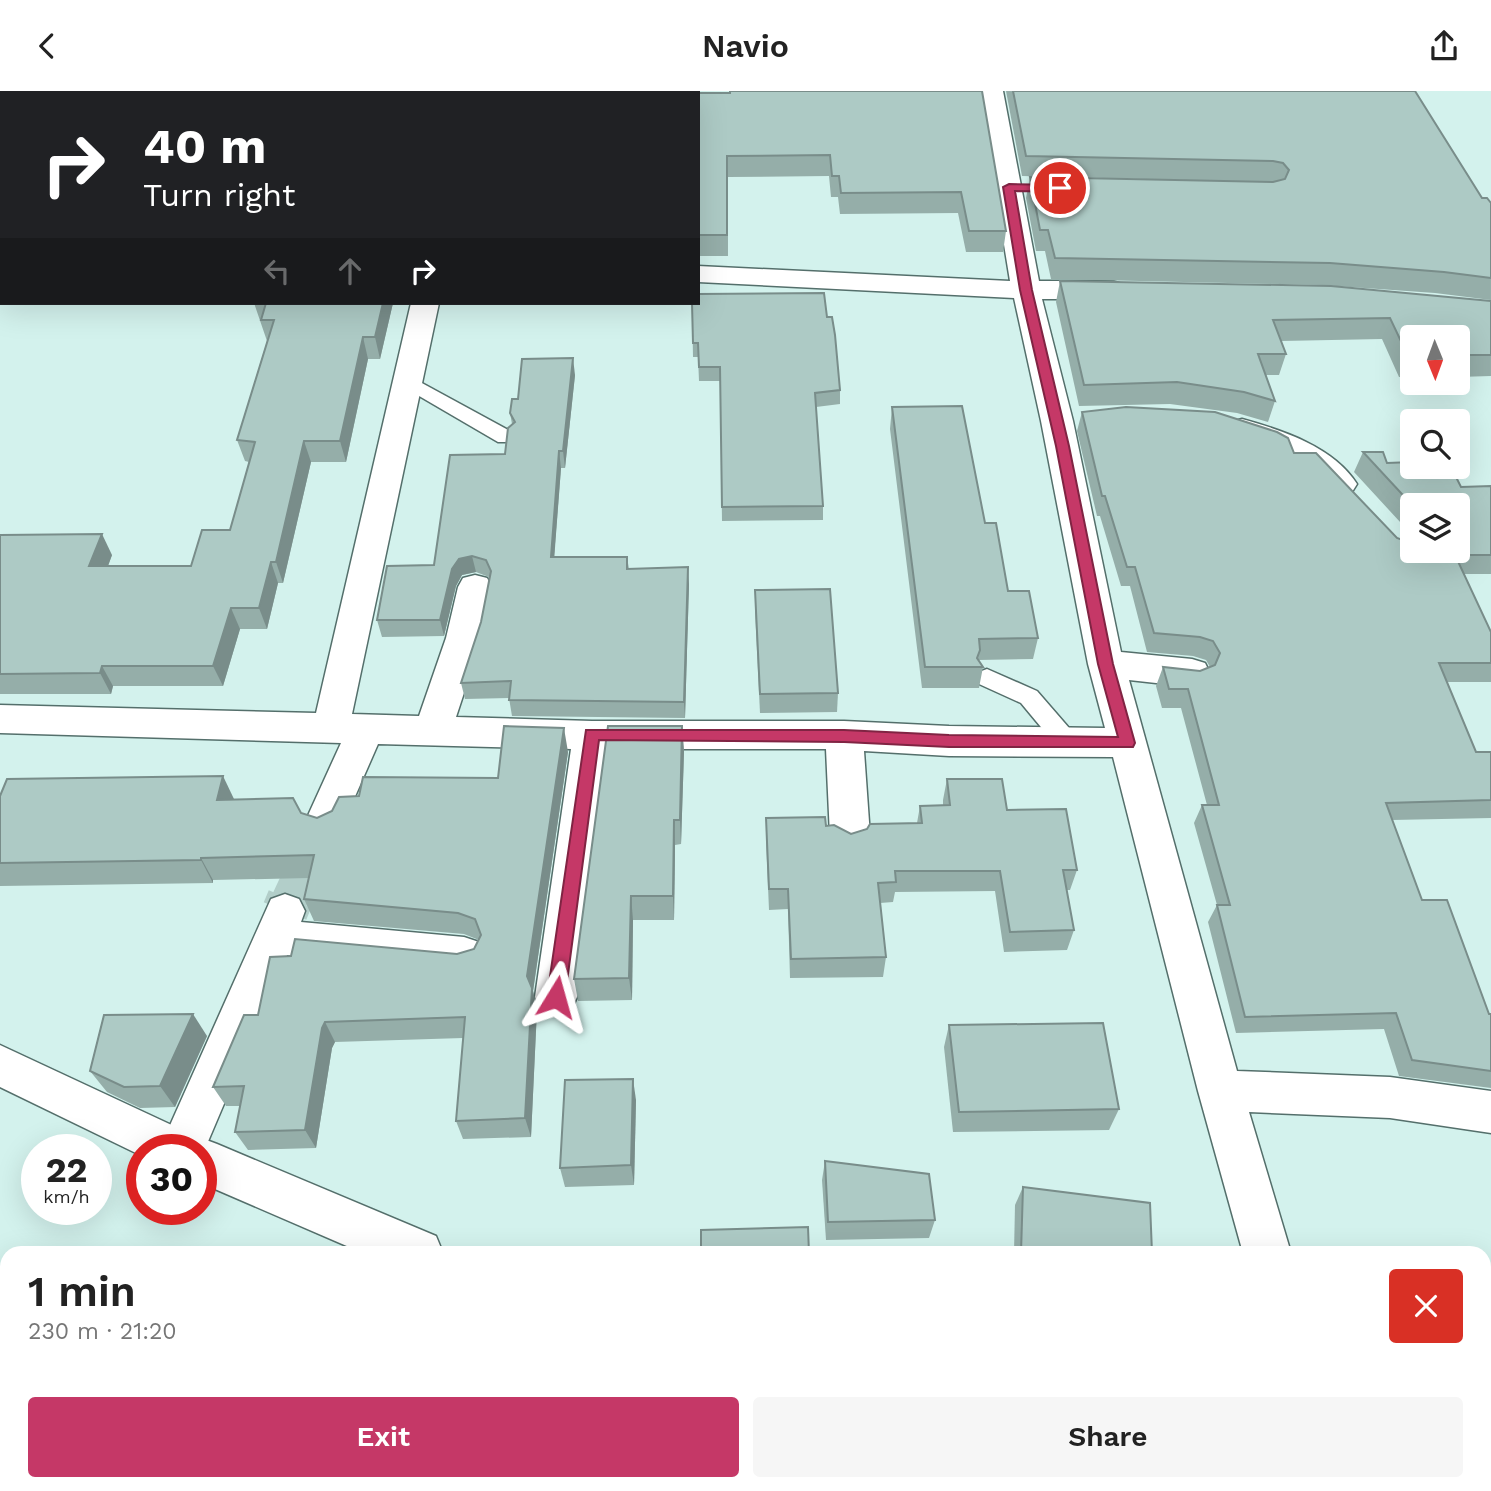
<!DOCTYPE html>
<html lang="en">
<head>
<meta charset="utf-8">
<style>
	body { margin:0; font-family:"Work Sans",sans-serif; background:#f6f6f6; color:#222; height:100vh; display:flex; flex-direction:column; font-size:26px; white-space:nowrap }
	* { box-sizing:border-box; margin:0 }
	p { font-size:23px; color:#767676 }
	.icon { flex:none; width:38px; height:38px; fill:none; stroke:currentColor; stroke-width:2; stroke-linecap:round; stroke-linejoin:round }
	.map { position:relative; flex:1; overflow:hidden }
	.sheet { position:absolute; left:0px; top:1155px; width:1491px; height:245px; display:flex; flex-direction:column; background:#fff; border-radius:21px 21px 0 0; box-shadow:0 7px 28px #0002 }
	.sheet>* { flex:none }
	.guide { position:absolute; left:0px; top:0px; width:700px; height:214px; box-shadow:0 7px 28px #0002; background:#202124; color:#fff; overflow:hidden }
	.needle { width:46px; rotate:179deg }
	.controls { position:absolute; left:1400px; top:234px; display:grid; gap:14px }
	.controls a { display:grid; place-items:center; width:70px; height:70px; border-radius:7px; background:#fff; box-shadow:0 7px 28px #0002; font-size:35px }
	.speed { position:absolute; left:21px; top:1043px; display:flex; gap:14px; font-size:35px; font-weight:700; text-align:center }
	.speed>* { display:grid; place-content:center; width:91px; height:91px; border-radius:50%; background:#fff; box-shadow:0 7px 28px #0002; line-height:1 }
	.speed small { font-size:18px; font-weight:400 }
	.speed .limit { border:10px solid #d22; background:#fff; color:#111 }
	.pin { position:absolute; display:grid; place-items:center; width:60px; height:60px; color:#fff; margin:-30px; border:4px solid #fff; border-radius:50%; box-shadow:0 2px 7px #0007 }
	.me { position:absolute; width:77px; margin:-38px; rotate:8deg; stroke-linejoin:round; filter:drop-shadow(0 0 5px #0008) }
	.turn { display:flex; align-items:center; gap:24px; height:147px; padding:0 28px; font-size:32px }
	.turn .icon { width:91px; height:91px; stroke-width:2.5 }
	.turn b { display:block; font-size:49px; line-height:60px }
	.lanes { display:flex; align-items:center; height:66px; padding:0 28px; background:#0003; justify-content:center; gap:35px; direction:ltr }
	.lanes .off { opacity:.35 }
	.round { display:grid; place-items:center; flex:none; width:74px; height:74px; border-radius:7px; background:#f6f6f6 }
	.summary { display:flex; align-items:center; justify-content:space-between; height:119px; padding:0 28px }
	h1 { font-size:42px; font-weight:600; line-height:52px }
	.primary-button { display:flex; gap:14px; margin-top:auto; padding:14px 28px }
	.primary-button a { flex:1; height:80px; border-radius:7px; background:#c53867; color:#fff; font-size:28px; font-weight:600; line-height:80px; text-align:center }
	.primary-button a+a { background:#f6f6f6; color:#222 }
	header { display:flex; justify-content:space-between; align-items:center; height:91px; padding:0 28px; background:#fff; font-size:32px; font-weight:600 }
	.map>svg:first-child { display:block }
</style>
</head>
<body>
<header><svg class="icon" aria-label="back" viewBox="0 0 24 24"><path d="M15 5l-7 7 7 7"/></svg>Navio<svg class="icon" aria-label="share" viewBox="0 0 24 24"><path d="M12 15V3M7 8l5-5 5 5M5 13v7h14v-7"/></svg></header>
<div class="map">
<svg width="1491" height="1400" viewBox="0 0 1491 1400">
	<rect width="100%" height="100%" fill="#d3f2ed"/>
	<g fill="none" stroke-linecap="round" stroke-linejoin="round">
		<!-- minor-tunnel-far1 -->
		<polyline stroke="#b2cec9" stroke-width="36" stroke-dasharray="36 18" stroke-linecap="butt" points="289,810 322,739"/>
		<!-- minor-tunnel -->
		<polyline stroke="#b2cec9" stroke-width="46" stroke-dasharray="46 23" stroke-linecap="butt" points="285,820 290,808"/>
		<defs>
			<g id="service">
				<rect x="0" y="47" width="2" height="10"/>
				<polygon points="409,285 512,341 515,346 512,351 498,351 402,295 399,291 402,287"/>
				<polygon points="987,578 1037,600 1076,645 1080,652 1076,659 1068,661 1060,659 1021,612 979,593 975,587 979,581"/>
				<polygon points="1173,1393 1212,1393 1215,1400 1176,1400"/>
			</g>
			<g id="minor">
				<polygon points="979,0 1003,0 1039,190 1112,190 1122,193 1126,199 1122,205 1112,208 1042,208 1073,330 1121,561 1192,568 1205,572 1210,582 1205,592 1192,596 1129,589 1237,980 1390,986 1491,1000 1491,1042 1390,1027 1249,1021 1291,1162 1243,1162 1198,1000 1113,666 949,665 864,660 870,745 864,756 850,761 836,756 830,745 826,658 609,658 577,906 571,919 556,925 541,919 535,906 571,658 378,653 339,742 325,747 311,742 305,731 341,652 0,642 0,614 316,622 411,212 439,212 352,623 419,625 446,547 458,496 463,487 475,484 487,487 492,496 482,547 456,626 592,630 844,630 949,635 1105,637 1088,573 1041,330 1014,207 698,191 698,175 1010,190"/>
				<path d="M1242 328C1282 339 1334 356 1357 393L1352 401 1341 404 1330 401 1307 381 1284 366 1231 345 1226 338 1231 331Z"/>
				<polygon points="285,803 299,808 305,820 301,831 464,846 479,851 485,864 479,877 464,882 287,864 201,1067 201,1059 159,1059 271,808"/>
				<polygon points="1484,1308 1491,1311 1491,1374 1484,1371"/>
				<rect x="752" y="1393" width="52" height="7"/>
				<polygon points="1308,1393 1360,1393 1363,1400 1311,1400"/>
			</g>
			<g id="secondary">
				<polygon points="0,954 193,1044 196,1049 201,1047 217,1053 436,1145 443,1162 363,1162 201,1092 201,1059 142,1059 142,1065 0,996"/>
				<polygon points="956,1393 1024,1393 1027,1400 959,1400"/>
			</g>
		</defs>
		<!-- service casing -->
		<use href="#service" stroke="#546f6b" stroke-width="3"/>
		<!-- minor casing -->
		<use href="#minor" stroke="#546f6b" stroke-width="3"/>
		<!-- secondary casing -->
		<use href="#secondary" stroke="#546f6b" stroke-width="3"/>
		<!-- service -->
		<use href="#service" fill="#fff" fill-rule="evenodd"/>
		<!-- minor -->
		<use href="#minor" fill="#fff" fill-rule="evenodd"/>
		<!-- secondary -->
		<use href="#secondary" fill="#fff" fill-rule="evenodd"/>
	</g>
	<!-- wall -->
	<g fill="#95aea9">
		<polygon points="269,0 569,0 569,2 270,2"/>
		<polygon points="982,0 1006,140 1003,161 966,161 958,122 840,123 838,106 831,106 829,85 728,86 728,165 698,165 698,2"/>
		<polygon points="1006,0 1415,0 1482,107 1491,112 1491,209 1435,202 1322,194 1051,188 1045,160 1036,160 1026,107 1030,86 1268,91 1022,85"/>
		<polygon points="0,66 2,66 2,206 0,210"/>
		<polygon points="1060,190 1491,210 1491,285 1458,286 1458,247 1412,247 1412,286 1399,286 1382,248 1281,250 1286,263 1279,284 1266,284 1275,310 1268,331 1237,322 1170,313 1079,315 1056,211"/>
		<polygon points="254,212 393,212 380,268 368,268 346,371 311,371 283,492 278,492 267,538 240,538 223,595 113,595 111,603 0,603 0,444 112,464 108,475 191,475 230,439 249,371 245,370 237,349 267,250"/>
		<polygon points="692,212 827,226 840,299 840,313 816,316 823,415 823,429 722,430 720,290 699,290 698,266 693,266"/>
		<polygon points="575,284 565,377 561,377 554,466 627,466 629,478 689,493 685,627 512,625 509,607 465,608 461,592 481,531 490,487 489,486 476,481 462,484 456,495 444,545 382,546 377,529 434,474 505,363 512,333 510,322 518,308"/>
		<polygon points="892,316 985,432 1008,500 1038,547 1033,568 978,569 983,576 979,597 922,597 890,338"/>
		<polygon points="1082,321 1294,362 1397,447 1410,452 1458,460 1412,415 1412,444 1354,381 1363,361 1387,372 1461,396 1491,395 1491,483 1464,483 1491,541 1491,591 1447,591 1476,661 1491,661 1491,727 1392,729 1422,809 1489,923 1491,923 1491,997 1399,985 1384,938 1236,942 1208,831 1217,814 1194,732 1202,714 1207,714 1181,617 1162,617 1156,595 1163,576 1200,580 1210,576 1206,569 1193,565 1147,561 1130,495 1121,495 1100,425 1097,425 1077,340"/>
		<polygon points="755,499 838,602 837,621 760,622 755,519"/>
		<polygon points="682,635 684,661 681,753 675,754 674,829 633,829 632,909 578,910 574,888"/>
		<polygon points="568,661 533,900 537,918 531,1046 463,1048 456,1030 463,947 335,951 332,957 316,1057 248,1059 235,1041 240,1015 226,1015 213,996 258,924 474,858 479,849 464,843 314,830 304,808 309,787 213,789 213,792 0,795 0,705 234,709 301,722 317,727 332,720 359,705 498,687"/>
		<polygon points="947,688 1007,719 1077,779 1070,799 1066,799 1074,839 1067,859 1004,861 995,800 895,801 893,811 880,812 886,866 883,886 790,887 788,818 769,819 766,748 766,727 826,735 851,743 917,732 920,715 943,714 943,709"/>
		<polygon points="949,934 1119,1018 1109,1039 953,1041 944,956"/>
		<polygon points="207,945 175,1016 140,1017 107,1001 90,980"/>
		<polygon points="636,1009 634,1094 565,1096 560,1077"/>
		<polygon points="825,1070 935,1129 929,1147 826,1149 822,1089"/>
		<polygon points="1023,1096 1152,1162 1014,1162 1015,1114"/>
	</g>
	<!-- shaded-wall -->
	<g fill="#798d8a">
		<polygon points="0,183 2,187 2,206 0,210"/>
		<polygon points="383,212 393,212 380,268 375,246"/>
		<polygon points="363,246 368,268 346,371 340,350"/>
		<polygon points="573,267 575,284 565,377 563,360"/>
		<polygon points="304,350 311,371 283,492 276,471"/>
		<polygon points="559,360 561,377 553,483 551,466"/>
		<polygon points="102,443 112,464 100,496 89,475"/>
		<polygon points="472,465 476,481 462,484 456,495 444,545 440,529 452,478 459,468"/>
		<polygon points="271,471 278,492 267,538 259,517"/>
		<polygon points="688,476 689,493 685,627 684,611"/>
		<polygon points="231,517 240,538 223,595 213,575"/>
		<polygon points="102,575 113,595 111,603 100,582"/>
		<polygon points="682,635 684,661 681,753 680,729"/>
		<polygon points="564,637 568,661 533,900 537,918 531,1046 525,1027 527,885"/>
		<polygon points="223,685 234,708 217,709"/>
		<polygon points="674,729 675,754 674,829 673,805"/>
		<polygon points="201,767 213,789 213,792 201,769"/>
		<polygon points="631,805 633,829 632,909 629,887"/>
		<polygon points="193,923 207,945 175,1016 160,995"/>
		<polygon points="325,931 335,951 332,957 316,1057 305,1039 322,937"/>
		<polygon points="633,988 636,1009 634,1094 631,1074"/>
	</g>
	<!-- building -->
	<g fill="#adcac5" stroke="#798d8a" stroke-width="2">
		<polygon points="269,0 565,0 565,2 321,2"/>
		<polygon points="730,0 982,0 1006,140 969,140 961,101 841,102 839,85 832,85 830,64 727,65 727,144 698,144 698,2 730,2"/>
		<polygon points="1013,0 1415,0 1482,107 1487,107 1491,112 1491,187 1444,181 1330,172 1055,167 1048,139 1040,139 1030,86 1273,91 1285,88 1289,79 1283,72 1273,70 1026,65"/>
		<rect x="0" y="66" width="2" height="107"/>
		<polygon points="1060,190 1331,195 1491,210 1491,264 1458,264 1458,247 1412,247 1412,265 1408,265 1390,227 1273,229 1286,263 1258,263 1275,310 1244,301 1177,291 1084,294"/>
		<polygon points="824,202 827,226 832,226 835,244 840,299 815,302 823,415 722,416 720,276 699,276 698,252 693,252 692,212 698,212 698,203"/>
		<polygon points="266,212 383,212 375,246 363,246 340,350 304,350 276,471 271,471 259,517 231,517 213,575 102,575 100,582 0,583 0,444 102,443 89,475 191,475 202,439 230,439 255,351 237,349 274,229 261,229"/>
		<polygon points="573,267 563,360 559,360 551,466 627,466 627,478 688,476 684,611 509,609 511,590 461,592 481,531 491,480 486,469 472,465 459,468 452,478 440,529 377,529 387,475 434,474 450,364 505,363 508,337 515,331 510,322 512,308 518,308 522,268"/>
		<polygon points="962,315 985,432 996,432 1008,500 1029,500 1038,547 979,548 980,559 977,567 983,576 925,576 892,316"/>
		<polygon points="1126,316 1215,321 1277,341 1288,347 1294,362 1316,362 1397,447 1410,452 1412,451 1412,460 1458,460 1458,415 1413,415 1363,361 1383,361 1387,372 1412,371 1412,376 1451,376 1461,396 1491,395 1491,464 1455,464 1491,541 1491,572 1439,572 1476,661 1491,661 1491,709 1386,712 1422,809 1447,809 1489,923 1491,923 1491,980 1412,969 1396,922 1245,926 1217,814 1230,814 1202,714 1219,714 1188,598 1169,598 1163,576 1200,580 1215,574 1220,562 1213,550 1200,546 1154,542 1135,476 1127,476 1105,405 1102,405 1082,321"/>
		<polygon points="830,498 838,602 760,603 755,499"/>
		<polygon points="504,635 564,637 527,885 532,897 525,1027 456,1030 465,926 325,931 322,937 305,1039 235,1041 244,995 213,996 244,924 258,924 270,866 291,865 295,848 457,863 474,858 481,844 475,828 458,822 304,808 314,764 201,767 201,769 0,772 0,705 7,688 223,685 217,709 293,707 301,722 317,727 332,720 339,706 359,705 363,686 498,687"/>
		<polygon points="608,635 682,635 680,729 674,729 673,805 631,805 629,887 574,888"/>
		<polygon points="947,688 1002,688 1007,719 1066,718 1077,779 1063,779 1074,839 1010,841 1000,780 895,780 896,791 878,792 886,866 791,868 788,798 769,798 766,727 825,726 826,735 834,734 851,743 867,738 870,733 922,732 920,715 950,714"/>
		<polygon points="193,923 160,995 124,996 90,980 104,924"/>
		<polygon points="1103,932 1119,1018 959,1021 949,934"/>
		<polygon points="633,988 631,1074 560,1077 565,989"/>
		<polygon points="825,1070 929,1083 935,1129 828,1131"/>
		<polygon points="1023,1096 1150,1112 1152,1162 1021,1162"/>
		<polygon points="808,1136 809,1162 701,1162 701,1139"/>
	</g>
	<!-- route -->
	<polygon fill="#c53867" stroke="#802443" stroke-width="2" points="1009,93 1060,94 1066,97 1060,101 1015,100 1032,199 1069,355 1113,573 1135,652 1133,656 949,656 844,651 599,649 565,906 563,911 556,914 550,911 547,906 586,639 844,639 949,644 1118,646 1098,573 1056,355 1020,199 1003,96"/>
</svg>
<div class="controls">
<a><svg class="needle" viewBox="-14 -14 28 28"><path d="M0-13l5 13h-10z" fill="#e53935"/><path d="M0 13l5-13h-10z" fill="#767676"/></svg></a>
<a><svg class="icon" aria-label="search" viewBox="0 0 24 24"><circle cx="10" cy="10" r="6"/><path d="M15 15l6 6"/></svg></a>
<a><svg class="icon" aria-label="layers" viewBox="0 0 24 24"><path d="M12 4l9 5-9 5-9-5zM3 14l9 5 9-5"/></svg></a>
</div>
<div class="speed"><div>22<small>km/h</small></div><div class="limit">30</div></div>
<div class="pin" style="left:1060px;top:97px;background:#d93025"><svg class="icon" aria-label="arrive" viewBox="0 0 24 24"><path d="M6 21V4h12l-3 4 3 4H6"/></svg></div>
<svg class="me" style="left:556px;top:906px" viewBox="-20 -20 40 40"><path d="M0-17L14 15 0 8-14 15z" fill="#c53867" stroke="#fff" stroke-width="4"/></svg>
<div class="guide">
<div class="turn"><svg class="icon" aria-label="right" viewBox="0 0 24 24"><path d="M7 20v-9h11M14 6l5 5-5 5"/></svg><div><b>40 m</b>Turn right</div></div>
<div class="lanes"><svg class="icon off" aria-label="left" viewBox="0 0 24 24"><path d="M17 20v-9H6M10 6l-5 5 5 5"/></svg><svg class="icon off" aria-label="ahead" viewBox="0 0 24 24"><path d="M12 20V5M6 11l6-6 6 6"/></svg><svg class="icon" aria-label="right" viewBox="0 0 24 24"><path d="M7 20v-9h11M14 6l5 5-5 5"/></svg></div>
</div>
<section class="sheet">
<div class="summary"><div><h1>1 min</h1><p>230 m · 21:20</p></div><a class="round" style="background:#d93025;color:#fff"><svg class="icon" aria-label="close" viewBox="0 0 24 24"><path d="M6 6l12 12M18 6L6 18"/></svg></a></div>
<div class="primary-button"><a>Exit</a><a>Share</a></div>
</section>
</div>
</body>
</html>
